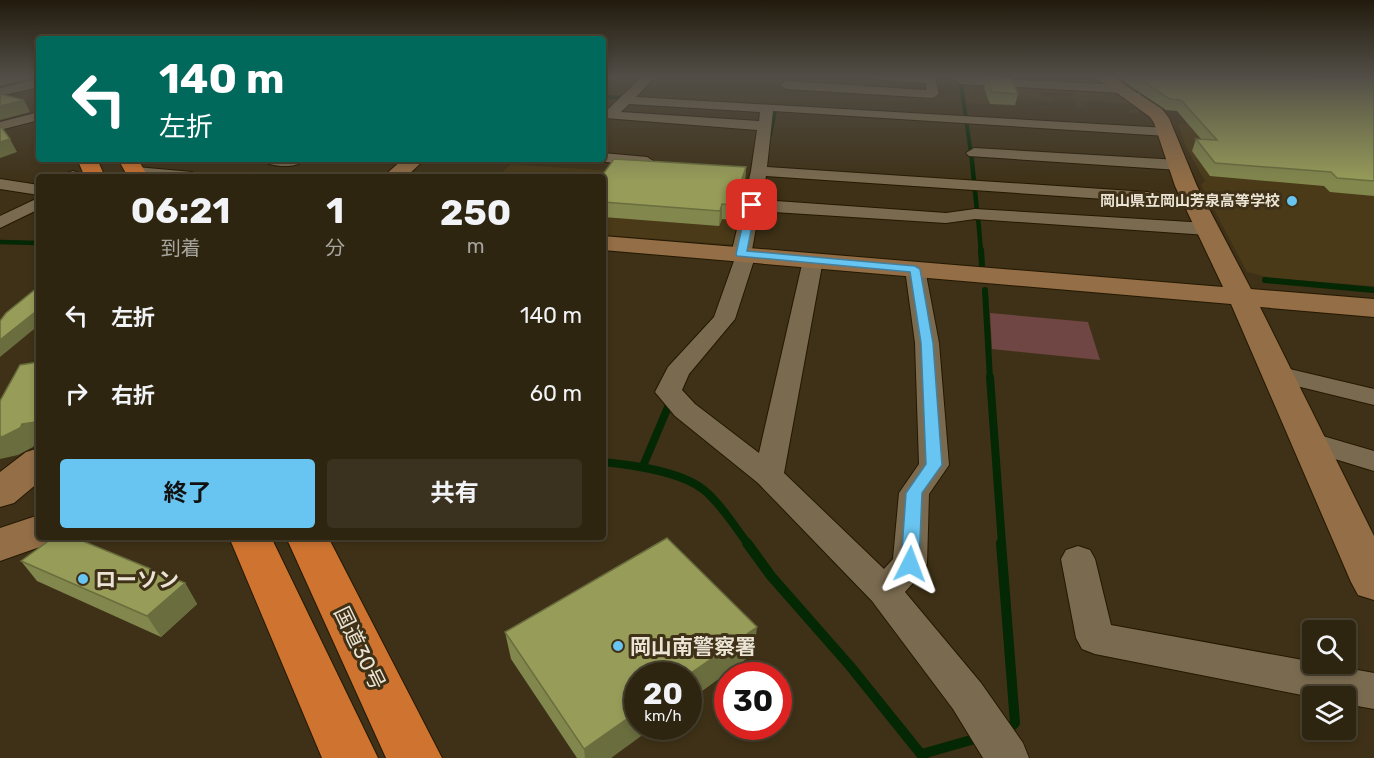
<!DOCTYPE html>
<html lang="ja">
<head>
<meta charset="utf-8">
<style>
	body { margin:0; font-family:Rubik,"Noto Sans JP",sans-serif; background:#3a311f; color:#f1f3f6; height:100vh; display:flex; flex-direction:column; font-size:22px; white-space:nowrap }
	* { box-sizing:border-box; margin:0 }
	p { font-size:20px; color:#a7a59f }
	.icon { flex:none; width:33px; height:33px; fill:none; stroke:currentColor; stroke-width:2; stroke-linecap:round; stroke-linejoin:round }
	.map { position:relative; flex:1; overflow:hidden }
	.details { position:absolute; left:36px; top:174px; width:570px; height:366px; display:flex; flex-direction:column; background:#2e2511; border-radius:6px; box-shadow:0 3px 9px #0003,0 0 0 2px #494231 }
	.details>* { flex:none }
	.hud { position:absolute; left:36px; top:36px; width:570px; height:126px; border-radius:6px; box-shadow:0 3px 9px #0003,0 0 0 2px #494231; background:#00695c; color:#fff; overflow:hidden }
	.fabs { position:absolute; left:1302px; top:620px; display:grid; gap:12px }
	.fabs a { display:grid; place-items:center; width:54px; height:54px; border-radius:6px; background:#2e2511; box-shadow:0 3px 9px #0003,0 0 0 2px #494231; font-size:30px }
	.speed { position:absolute; left:624px; top:662px; display:flex; gap:12px; font-size:30px; font-weight:700; text-align:center }
	.speed>* { display:grid; place-content:center; width:78px; height:78px; border-radius:50%; background:#2e2511; box-shadow:0 3px 9px #0003,0 0 0 2px #494231; line-height:1 }
	.speed small { font-size:15px; font-weight:400 }
	.speed .limit { border:9px solid #d22; background:#fff; color:#111 }
	.pin { position:absolute; display:grid; place-items:center; width:51px; height:51px; color:#fff; margin:-26px; border-radius:12px; box-shadow:0 3px 9px #0006 }
	.me { position:absolute; width:66px; margin:-33px; rotate:3deg; stroke-linejoin:round; filter:drop-shadow(0 0 4px #0008) }
	.turn { display:flex; align-items:center; gap:21px; height:126px; padding:0 24px; font-size:27px }
	.turn .icon { width:78px; height:78px; stroke-width:2.5 }
	.turn b { display:block; font-size:42px; line-height:51px }
	.eta { display:flex; justify-content:space-evenly; align-items:center; height:102px; text-align:center }
	.eta b { font-size:36px; font-weight:700; line-height:42px }
	.action { display:flex; gap:12px; margin-top:auto; padding:12px 24px }
	.action a { flex:1; height:69px; border-radius:6px; background:#68c4f0; color:#111; font-size:24px; font-weight:700; line-height:69px; text-align:center }
	.action a+a { background:#3a311f; color:#f1f3f6 }
	ul { padding:0; list-style:none }
	li { display:flex; align-items:center; gap:18px; height:78px; padding:0 24px }
	li div { flex:1 }
	li b { display:block; font-size:22px }
	li em { font-style:normal }
	.map>svg:first-child { display:block }
</style>
</head>
<body>
<div class="map">
<svg width="1374" height="758" viewBox="0 0 1374 758">
	<rect width="100%" height="100%" fill="#3e3117"/>
	<!-- built -->
	<g fill="#4a3a18" fill-rule="evenodd">
		<path d="M962 81 1109 89 1121 99 1129 101 1140 113 966 103ZM975 83 1007 85 1015 103 1017 97 1052 102 1049 96H1042L1041 92H1052L1073 93 1074 96H1072L1078 107H1083L1080 101H1099L1130 104 1135 110H1128L1129 112 990 104 984 87H976Z"/>
		<polygon points="1183,118 1374,133 1374,286 1271,278 1247,272 1201,185 1205,181 1186,147 1178,124 1187,124"/>
		<polygon points="511,164 752,181 739,245 603,235 603,177 539,177 500,174"/>
	</g>
	<!-- green -->
	<polygon fill="#6f4643" points="990,313 1088,322 1100,360 992,349"/>
	<g fill="none" stroke-linecap="round" stroke-linejoin="round">
		<!-- stream-far4 -->
		<g stroke="#042704" stroke-width="4">
			<polyline points="960,77 971,154"/>
			<polyline points="791,83 795,77"/>
			<polyline points="603,97 627,98"/>
			<polyline points="770,135 775,111"/>
		</g>
		<!-- stream-far3 -->
		<g stroke="#042704" stroke-width="4.5">
			<polyline points="971,152 977,211"/>
			<polyline points="978,217 981,252"/>
			<polyline points="0,242 39,243"/>
		</g>
		<!-- stream-far2 -->
		<g stroke="#042704" stroke-width="6">
			<polyline points="981,250 982,265"/>
			<polyline points="1265,280 1374,290"/>
			<polyline points="985,290 990,379"/>
		</g>
		<!-- stream-far1 -->
		<g stroke="#042704" stroke-width="8">
			<polyline points="990,377 1002,544"/>
			<path d="M603 462C633 465 680 471 704 490 721 504 735 527 748 544"/>
			<polyline points="643,466 671,400"/>
		</g>
		<!-- stream -->
		<g stroke="#042704" stroke-width="10">
			<polyline points="747,543 771,576 850,666 924,758"/>
			<polyline points="1001,543 1015,723 1006,732"/>
			<polyline points="922,754 978,738"/>
		</g>
		<defs>
			<g id="street">
				<path d="M642 77H655L636 97 1167 128 1174 132 1167 136 773 111 767 167 1193 195 1199 196 1202 200 1199 204 1193 205 766 176 761 200 946 213 975 209 1207 223 1214 225 1216 229 1214 233 1207 235 975 219 946 223 759 211 752 250 756 254 735 319 689 374 682 390 695 404 759 453 803 260 806 256H820L823 260 784 473 884 569 893 559 899 493 919 464 915 343 905 269 908 265H922L925 269 939 343 949 465 929 494 927 564 922 573 905 592 981 683 1023 743 1029 758H983L953 709 872 601 758 483 675 416 655 392 668 367 714 317 735 258 731 254 751 171 757 130 605 118 603 115 605 112ZM629 104 760 112 759 121 621 112Z"/>
				<polygon points="874,77 935,78 939,94 933,98 786,89 780,85 786,81 926,90 926,83 880,80"/>
				<polygon points="958,77 1121,85 1127,89 1121,93 961,84 955,80"/>
				<polygon points="39,79 39,87 0,96 0,88"/>
				<polygon points="39,112 39,120 0,130 0,122"/>
				<polygon points="974,148 1179,160 1187,165 1179,170 969,156 966,153"/>
				<polygon points="603,153 647,157 655,162 647,167 598,161 596,159 603,159"/>
				<path d="M261 159H301L303 161C295 169 268 167 261 159Z"/>
				<polygon points="136,167 192,172 200,177 130,175 128,172"/>
				<polygon points="73,171 79,173 80,177 62,177 64,174"/>
				<polygon points="0,179 39,185 39,195 0,189"/>
				<polygon points="36,199 39,200 39,209 0,228 0,216"/>
				<polygon points="1277,366 1374,389 1374,405 1268,379 1264,374 1268,369"/>
				<polygon points="1309,432 1374,451 1374,471 1299,448 1295,441 1299,434"/>
				<polygon points="1078,546 1090,550 1095,559 1111,625 1374,673 1374,709 1346,704 1346,696 1312,697 1095,654 1082,649 1076,638 1061,559 1066,550"/>
			</g>
			<g id="secondary">
				<polygon points="1095,77 1113,77 1162,109 1169,118 1197,186 1251,289 1374,299 1374,317 1260,307 1374,536 1374,600 1358,595 1351,582 1231,304 603,250 603,236 1223,287 1175,186 1154,123 1150,117"/>
				<polygon points="403,159 425,159 406,177 383,177"/>
				<polygon points="39,448 39,482 14,503 0,507 0,472 26,452"/>
				<polygon points="39,515 39,537 57,537 54,542 0,561 0,528"/>
			</g>
			<g id="highway">
				<polygon points="77,159 97,159 105,177 85,177"/>
				<polygon points="118,159 138,159 148,177 128,177"/>
				<polygon points="229,537 271,537 378,758 322,758"/>
				<polygon points="286,537 328,537 442,758 386,758"/>
			</g>
		</defs>
		<!-- street casing -->
		<use href="#street" stroke="#241800" stroke-width="2"/>
		<!-- secondary casing -->
		<use href="#secondary" stroke="#241800" stroke-width="2"/>
		<!-- highway casing -->
		<use href="#highway" stroke="#241800" stroke-width="2"/>
		<!-- street -->
		<use href="#street" fill="#7a6b50" fill-rule="evenodd"/>
		<!-- secondary -->
		<use href="#secondary" fill="#936e46" fill-rule="evenodd"/>
		<!-- highway -->
		<use href="#highway" fill="#ce7430" fill-rule="evenodd"/>
		<!-- path-bridge -->
		<polyline stroke="#8a7f6a" stroke-width="2" stroke-dasharray="2 1.5" stroke-linecap="butt" points="1120,94 1141,94"/>
	</g>
	<!-- wall -->
	<g fill="#82874d">
		<polygon points="987,77 1011,78 1018,94 1015,105 990,104 984,88"/>
		<polygon points="1122,77 1374,78 1374,196 1330,192 1324,186 1210,176 1192,151 1196,139 1201,139 1177,111 1166,110 1126,83"/>
		<polygon points="746,167 745,181 733,220 722,219 719,226 603,217 603,177"/>
		<polygon points="21,561 185,583 197,604 161,637 37,581"/>
		<polygon points="505,632 754,653 688,701 688,675 611,758 577,758 511,659"/>
	</g>
	<!-- shaded-wall -->
	<g fill="#6a6e3e">
		<polygon points="0,77 36,77 0,86"/>
		<polygon points="24,100 30,112 0,120 0,106"/>
		<polygon points="10,139 17,152 0,158 0,142"/>
		<polygon points="746,167 745,181 733,220 733,205"/>
		<polygon points="722,204 722,219 719,226 720,211"/>
		<polygon points="39,309 39,325 0,357 0,340"/>
		<polygon points="39,416 39,443 35,444 33,447 18,455 0,459 0,437"/>
		<polygon points="185,583 197,604 161,637 147,616"/>
		<polygon points="757,627 754,653 688,701 688,675"/>
		<polygon points="638,711 638,726 655,726 611,758 585,758 584,749"/>
	</g>
	<!-- building -->
	<g fill="#979d59" stroke="#6a6e3e" stroke-width="1.5">
		<polygon points="987,77 1011,78 1018,94 992,92"/>
		<polygon points="1137,77 1374,78 1374,181 1337,178 1331,172 1215,163 1196,139 1217,140 1181,100 1170,99"/>
		<polygon points="0,94 24,100 0,106"/>
		<polygon points="0,125 10,139 0,142"/>
		<polygon points="614,159 746,167 733,205 722,204 720,211 603,202 603,177 601,177"/>
		<polygon points="37,288 39,288 39,309 0,340 0,321 6,313"/>
		<polygon points="39,362 39,416 36,422 22,424 20,428 4,436 0,437 0,401 20,365"/>
		<polygon points="54,537 73,537 185,583 147,616 21,561"/>
		<polygon points="667,538 757,627 688,675 638,675 638,711 584,749 505,632"/>
	</g>
	<!-- sky -->
	<linearGradient id="sky" x2="0" y2="1"><stop stop-color="#221b0d"/><stop offset="0.42" stop-color="#524e47"/><stop offset="1" stop-color="#524e47" stop-opacity="0"/></linearGradient>
	<rect width="1374" height="183" fill="url(#sky)"/>
	<!-- route -->
	<polygon fill="#68c4f0" stroke="#447f9c" stroke-width="1.5" points="752,202 756,205 747,251 915,266 920,269 933,343 942,465 922,493 919,564 916,569 910,571 904,569 901,564 906,493 926,464 921,343 910,272 737,256 736,254 747,205"/>
	<!-- markers -->
	<g fill="#68c4f0" stroke="#3e3117" stroke-width="2">
		<circle cx="1292" cy="201" r="6"/>
		<circle cx="83" cy="579" r="6"/>
		<circle cx="618" cy="646" r="6"/>
	</g>
	<g text-anchor="middle" dominant-baseline="central" stroke-width="6" stroke-linejoin="round" paint-order="stroke">
		<!-- far-poi labels -->
		<g font-size="15" font-weight="bold" fill="#ebe3d4" stroke="#3e3117" text-anchor="end">
			<text x="1280" y="201">岡山県立岡山芳泉高等学校</text>
		</g>
		<!-- near-poi labels -->
		<g font-size="21" font-weight="bold" fill="#ebe3d4" stroke="#3e3117" text-anchor="start">
			<text x="95" y="579">ローソン</text>
			<text x="630" y="646">岡山南警察署</text>
		</g>
		<!-- near-street labels -->
		<g font-size="21" fill="#ebe3d4" stroke="#3e3117">
			<text transform="translate(360 648) rotate(64)">国道30号</text>
		</g>
	</g>
</svg>
<div class="fabs">
<a><svg class="icon" aria-label="search" viewBox="0 0 24 24"><circle cx="10" cy="10" r="6"/><path d="M15 15l6 6"/></svg></a>
<a><svg class="icon" aria-label="layers" viewBox="0 0 24 24"><path d="M12 4l9 5-9 5-9-5zM3 14l9 5 9-5"/></svg></a>
</div>
<div class="speed"><div>20<small>km/h</small></div><div class="limit">30</div></div>
<div class="pin" style="left:752px;top:205px;background:#d93025"><svg class="icon" aria-label="arrive" viewBox="0 0 24 24"><path d="M6 21V4h12l-3 4 3 4H6"/></svg></div>
<svg class="me" style="left:910px;top:564px" viewBox="-20 -20 40 40"><path d="M0-17L14 15 0 8-14 15z" fill="#68c4f0" stroke="#fff" stroke-width="4"/></svg>
<div class="hud">
<div class="turn"><svg class="icon" aria-label="left" viewBox="0 0 24 24"><path d="M17 20v-9H6M10 6l-5 5 5 5"/></svg><div><b>140 m</b>左折</div></div>
</div>
<section class="details">
<div class="eta">
<div><b>06:21</b><p>到着</p></div>
<div><b>1</b><p>分</p></div>
<div><b>250</b><p>m</p></div>
</div>
<ul>
<li><svg class="icon" aria-label="left" viewBox="0 0 24 24"><path d="M17 20v-9H6M10 6l-5 5 5 5"/></svg><div><b>左折</b></div><em>140 m</em></li>
<li><svg class="icon" aria-label="right" viewBox="0 0 24 24"><path d="M7 20v-9h11M14 6l5 5-5 5"/></svg><div><b>右折</b></div><em>60 m</em></li>
</ul>
<div class="action"><a>終了</a><a>共有</a></div>
</section>
</div>
</body>
</html>
